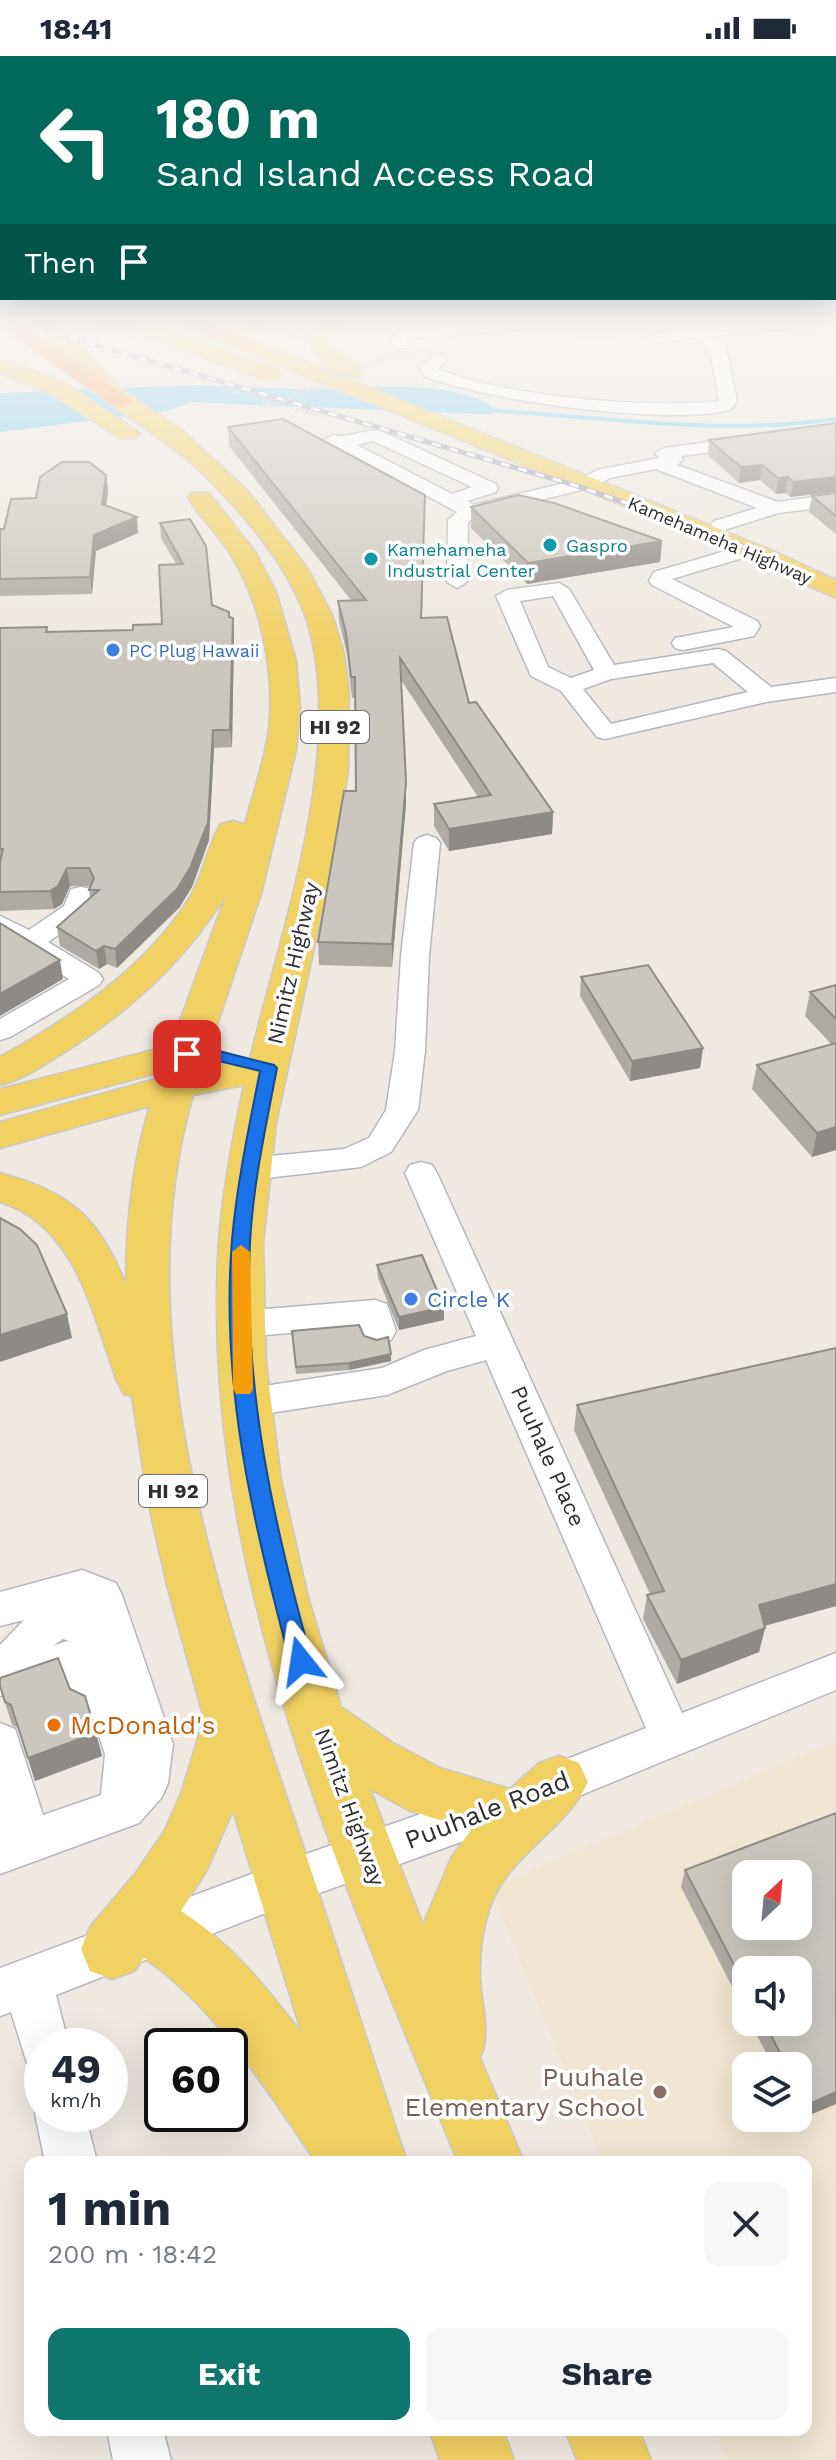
<!DOCTYPE html>
<html lang="en">
<head>
<meta charset="utf-8">
<style>
	body { margin:0; font-family:"Work Sans",sans-serif; background:#f6f6f7; color:#1f2937; height:100vh; display:flex; flex-direction:column; font-size:30px; white-space:nowrap }
	* { box-sizing:border-box; margin:0 }
	p { font-size:26px; color:#747a83 }
	.icon { flex:none; width:44px; height:44px; fill:none; stroke:currentColor; stroke-width:2; stroke-linecap:round; stroke-linejoin:round }
	.map { position:relative; flex:1; overflow:hidden }
	.details { position:absolute; left:24px; top:2100px; width:788px; height:280px; display:flex; flex-direction:column; background:#fff; border-radius:16px; box-shadow:0 8px 32px #0002 }
	.details>* { flex:none }
	.banner { position:absolute; left:0px; top:0px; width:836px; height:244px; box-shadow:0 8px 32px #0002; background:#00695c; color:#fff; overflow:hidden }
	.needle { width:52px; rotate:26deg }
	.controls { position:absolute; left:732px; top:1804px; display:grid; gap:16px }
	.controls a { display:grid; place-items:center; width:80px; height:80px; border-radius:16px; background:#fff; box-shadow:0 8px 32px #0002; font-size:40px }
	.speed { position:absolute; left:24px; top:1972px; display:flex; gap:16px; font-size:40px; font-weight:700; text-align:center }
	.speed>* { display:grid; place-content:center; width:104px; height:104px; border-radius:50%; background:#fff; box-shadow:0 8px 32px #0002; line-height:1 }
	.speed small { font-size:20px; font-weight:400 }
	.speed .limit { border:4px solid #111; border-radius:12px; background:#fff; color:#111 }
	.pin { position:absolute; display:grid; place-items:center; width:68px; height:68px; color:#fff; margin:-34px; border-radius:16px; box-shadow:0 4px 12px #0006 }
	.me { position:absolute; width:88px; margin:-44px; rotate:345deg; stroke-linejoin:round; filter:drop-shadow(0 0 6px #0008) }
	.turn { display:flex; align-items:center; gap:28px; height:168px; padding:0 24px; font-size:36px }
	.turn .icon { width:104px; height:104px; stroke-width:2.5 }
	.turn b { display:block; font-size:56px; line-height:68px }
	.then { display:flex; align-items:center; height:76px; padding:0 24px; background:#0003; gap:16px; font-size:30px }
	.round { display:grid; place-items:center; flex:none; width:84px; height:84px; border-radius:16px; background:#f6f6f7 }
	.summary { display:flex; align-items:center; justify-content:space-between; height:136px; padding:0 24px }
	h1 { font-size:48px; font-weight:700; line-height:60px }
	.primary-button { display:flex; gap:16px; margin-top:auto; padding:16px 24px }
	.primary-button a { flex:1; height:92px; border-radius:16px; background:#0f766e; color:#fff; font-size:32px; font-weight:700; line-height:92px; text-align:center }
	.primary-button a+a { background:#f6f6f7; color:#1f2937 }
	.status { display:flex; justify-content:space-between; align-items:center; height:56px; padding:0 40px; background:#fff; direction:ltr }
	.status svg { height:22px; fill:currentColor }
	.map>svg:first-child { display:block }
</style>
</head>
<body>
<div class="status"><b>18:41</b><svg viewBox="0 0 49 12"><path d="M0 12V9h3v3zM5 12V6h3v6zM10 12V3h3v9zM15 12V0h3v12zM26 1h20v11H26zM47 4h2v5h-2z"/></svg></div>
<div class="map">
<svg width="836" height="2404" viewBox="0 0 836 2404">
	<rect width="100%" height="100%" fill="#efe9e1"/>
	<!-- education -->
	<path fill="#f0e6d1" fill-rule="evenodd" d="M836 1685V2404H727L714 2374H806V2106H603L490 1832ZM746 1818H798V1870H746ZM746 1914H798V1966H746ZM746 2010H798V2062H746Z"/>
	<!-- plaza -->
	<polygon fill="#dfdcd8" points="645,269 656,270 662,276 588,283 575,288 529,289 516,293 414,300 399,305 380,300 382,295 392,293 525,282 537,279 587,278"/>
	<!-- water -->
	<path fill="#75cff0" d="M192 329C229 329 266 333 303 333 355 334 455 319 496 354L491 358H476L191 346 167 355 0 376V337Z"/>
	<g fill="none" stroke-linecap="round" stroke-linejoin="round">
		<!-- stream -->
		<path stroke="#75cff0" stroke-width="4" d="M486 354C603 361 719 380 836 363"/>
		<defs>
			<g id="minor">
				<polygon points="572,260 632,260 624,265 409,282 406,284 409,289 407,292 395,292 389,283 405,273"/>
				<path d="M672 260H689L703 272 773 263 836 268V278L773 273 713 280 726 292 737 345 730 354C665 370 487 345 424 320L420 310 440 299 448 304 437 313C505 340 645 353 719 345L710 294 696 282 655 287 647 282 655 277 687 273Z"/>
				<path d="M836 369V379L681 400 683 404 677 409 778 446 836 438V450L778 457 721 475 711 469 714 465 757 452 656 413 610 422 594 431 478 459 468 466 467 526 457 532 447 526 448 464 457 456 324 384 333 379C350 383 365 372 381 375L496 428 498 432 496 436 467 445 473 449 581 423 597 414 659 402 655 397 664 392ZM373 385 472 431 452 438 357 389Z"/>
				<polygon points="749,488 759,494 756,498 672,523 757,565 760,570 754,580 683,594 675,592 672,587 675,582 734,571 652,529 649,525 654,516"/>
				<path d="M559 527 569 533 614 609 718 593 726 595 771 631 836 622V636L766 646 605 683 597 681 561 635 531 620 496 540 507 534ZM553 540 594 614 571 622 548 611 520 545ZM713 607 748 636 611 668 583 633 611 623Z"/>
				<polygon points="427,779 436,782 440,787 429,900 425,995 418,1054 391,1096 361,1111 249,1124 238,1121 233,1113 238,1105 249,1102 344,1093 369,1082 386,1054 395,995 401,900 414,787 418,782"/>
				<polygon points="81,831 91,833 94,839 86,860 48,886 99,917 103,923 99,929 10,981 0,984 0,963 69,923 0,880 0,860 29,874 64,850 71,833"/>
				<polygon points="421,1106 432,1109 437,1117 682,1657 836,1597 836,1634 540,1756 524,1750 518,1735 524,1720 646,1672 486,1304 447,1315 387,1339 244,1361 231,1357 226,1347 231,1337 244,1333 382,1312 424,1294 476,1280 405,1117 410,1109"/>
				<polygon points="375,1244 387,1248 396,1275 391,1284 378,1288 365,1284 360,1271 242,1281 230,1277 224,1268 230,1259 242,1255"/>
				<path d="M82 1514 116 1527 122 1539 173 1688 168 1727 162 1741 139 1767 0 1818V1667L15 1673 43 1759 101 1739 105 1698 93 1661 79 1655 66 1622 15 1640 7 1637 0 1640V1589L24 1564 0 1570V1536ZM63 1583 72 1586 67 1585 53 1590Z"/>
				<polygon points="495,1732 511,1738 517,1753 511,1768 286,1849 56,1939 69,1990 42,1990 42,2014 27,2007 11,1956 0,1960 0,1912 286,1805"/>
				<polygon points="42,2040 42,2058 85,2058 97,2106 45,2106 35,2058"/>
				<polygon points="107,2374 163,2374 171,2404 113,2404"/>
			</g>
			<g id="major">
				<path d="M31 260H52L121 333 184 376 247 434 308 513 333 561 344 598 349 636 348 715 335 795 276 1067 263 1187 266 1306 281 1424 308 1541 341 1651 393 1687 440 1712 510 1733 539 1707 559 1700 579 1707 588 1726C566 1774 508 1799 490 1851 482 1874 479 1899 480 1924 482 1951 491 1977 480 2002L524 2106H458C339 1815 198 1506 219 1184 223 1132 233 1080 244 1029L193 1039C124 1278 219 1541 295 1766 333 1879 370 1993 407 2106H316C269 2037 214 1949 144 1902L134 1915 112 1923 90 1915 81 1893 90 1871 135 1818 165 1774 182 1735 204 1662 167 1529 148 1445 132 1340 124 1338 117 1325C92 1258 77 1170 0 1146V1117C71 1137 98 1160 126 1229 126 1169 132 1107 150 1050L0 1092V1066L159 1022 161 1016 0 1059V1033L165 991 170 992 227 837C186 905 128 957 60 999 41 1011 22 1024 0 1029V1001C72 961 146 912 190 841 204 818 207 789 221 768L233 765 245 768C253 737 265 705 269 673 275 615 261 545 229 496 217 477 200 461 188 442L191 437H209L256 497 276 536 296 605 300 652 296 694 261 838 202 1013 250 1003C281 874 348 691 306 562 288 510 248 463 209 424 181 395 150 377 118 353 86 328 55 293 31 260ZM370 1733 408 1754 471 1774 451 1802 423 1869ZM233 1754 302 1978C266 1931 231 1887 181 1855L207 1814Z"/>
				<path d="M73 260C141 256 214 291 278 313L281 318 278 323H262L164 287 76 264Z"/>
				<polygon points="249,260 274,260 253,278 257,286 773,495 836,524 836,542 682,474 241,294 232,277"/>
				<path d="M336 260H362L334 275 328 282C334 299 351 302 362 315L359 320C338 325 313 302 308 282L320 267Z"/>
				<polygon points="0,303 64,326 140,377 136,382 120,382 48,336 0,317"/>
				<polygon points="429,2374 503,2374 514,2404 440,2404"/>
				<polygon points="565,2374 639,2374 651,2404 577,2404"/>
			</g>
			<g id="highway">
				<polygon points="0,260 11,260 133,345 122,352 114,350 0,270"/>
				<polygon points="166,260 193,260 255,286 258,290 248,296 241,294 169,264"/>
			</g>
		</defs>
		<!-- minor casing -->
		<use href="#minor" stroke="#b4b7c1" stroke-width="3"/>
		<!-- major casing -->
		<use href="#major" stroke="#c9c9c9" stroke-width="3"/>
		<!-- highway casing -->
		<use href="#highway" stroke="#c9c9c9" stroke-width="3"/>
		<!-- path -->
		<g stroke="#c9c9c9" stroke-width="3" stroke-dasharray="3 2" stroke-linecap="butt">
			<polyline points="282,275 299,282"/>
			<polyline points="233,336 322,360"/>
			<polyline points="260,349 274,348"/>
		</g>
		<!-- minor -->
		<use href="#minor" fill="#fff" fill-rule="evenodd"/>
		<!-- major -->
		<use href="#major" fill="#f2d163" fill-rule="evenodd"/>
		<!-- highway -->
		<use href="#highway" fill="#ffa35c" fill-rule="evenodd"/>
		<defs>
			<polyline id="rail-far1" points="0,261 571,428 696,471 761,498"/>
			<polyline id="rail" points="756,496 783,507"/>
		</defs>
		<!-- rail-far1 casing -->
		<use href="#rail-far1" stroke="#a3a6b8" stroke-width="5"/>
		<!-- rail casing -->
		<use href="#rail" stroke="#a3a6b8" stroke-width="6"/>
		<!-- rail-far1 -->
		<use href="#rail-far1" stroke="#fff" stroke-width="3" stroke-dasharray="9" stroke-linecap="butt"/>
		<!-- rail -->
		<use href="#rail" stroke="#fff" stroke-width="4" stroke-dasharray="12" stroke-linecap="butt"/>
		<!-- path-bridge -->
		<polyline stroke="#c9c9c9" stroke-width="3" stroke-dasharray="3 2" stroke-linecap="butt" points="260,349 268,351 384,302"/>
	</g>
	<!-- wall -->
	<g fill="#afaba4">
		<polygon points="836,367 791,441 785,437 776,438 760,424 739,427 708,399 709,384"/>
		<polygon points="228,371 425,439 422,562 469,647 553,756 552,778 449,795 434,770 434,748 478,741 401,624 406,748 392,911 319,909 318,886 356,735 355,642 352,642 347,598 339,565 338,545 351,544 229,390"/>
		<polygon points="106,419 108,435 106,450 138,477 96,495 92,538 0,540 0,473 4,473 36,442"/>
		<polygon points="836,437 836,478 809,456 812,440"/>
		<polygon points="471,451 662,485 660,506 527,528 471,472"/>
		<polygon points="160,467 212,549 233,562 234,579 232,691 214,692 209,784 192,831 179,852 117,912 107,908 99,913 60,890 57,871 90,842 89,834 91,830 70,830 62,848 54,853 0,855 0,572 47,571 48,576 133,574 162,568 176,508 161,482"/>
		<polygon points="581,921 703,992 700,1012 630,1025 580,940"/>
		<polygon points="836,929 836,1094 812,1101 752,1033 757,1009 831,988 805,960 810,936"/>
		<polygon points="377,1209 444,1264 399,1274 378,1222"/>
		<polygon points="292,1275 364,1280 391,1305 349,1314 296,1318"/>
		<polygon points="577,1349 836,1550 764,1570 765,1572 759,1596 677,1628 643,1563 647,1539 650,1538 574,1374"/>
		<polygon points="0,1630 70,1633 96,1677 102,1700 35,1725 18,1672 12,1669"/>
		<polygon points="836,1757 836,2048 800,2063 798,2059 798,2010 773,2010 750,1966 798,1966 746,1914 746,1958 681,1831 685,1814"/>
	</g>
	<!-- shaded-wall -->
	<g fill="#8e8b86">
		<polygon points="762,409 760,424 739,427 741,411"/>
		<polygon points="106,419 108,435 104,464 102,448"/>
		<polygon points="788,421 785,437 776,438 778,422"/>
		<polygon points="836,421 836,436 791,441 793,426"/>
		<polygon points="137,461 138,477 96,495 92,538 90,521 94,479"/>
		<polygon points="662,485 660,506 527,528 528,507"/>
		<polygon points="233,562 234,579 232,691 230,674"/>
		<polygon points="213,674 214,692 209,784 192,831 179,852 117,912 115,893"/>
		<polygon points="406,726 406,748 392,911 392,888"/>
		<polygon points="553,756 552,778 449,795 449,773"/>
		<polygon points="67,812 70,830 62,848 54,853 50,835"/>
		<polygon points="104,890 107,908 99,913 96,895"/>
		<polygon points="60,904 63,923 0,960 0,938"/>
		<polygon points="703,992 700,1012 630,1025 632,1005"/>
		<polygon points="836,1071 836,1094 812,1101 817,1077"/>
		<polygon points="444,1251 444,1264 399,1274 399,1261"/>
		<polygon points="67,1258 72,1282 0,1306 0,1279"/>
		<polygon points="391,1298 391,1305 349,1314 349,1307"/>
		<polygon points="836,1528 836,1550 753,1573 759,1549"/>
		<polygon points="765,1572 759,1596 677,1628 681,1604"/>
		<polygon points="96,1677 102,1700 35,1725 28,1702"/>
		<polygon points="836,2036 836,2048 800,2063 807,2049"/>
		<polygon points="237,2374 247,2374 238,2378"/>
	</g>
	<!-- building -->
	<g fill="#cbc7bf" stroke="#8e8b86" stroke-width="2" fill-rule="evenodd">
		<polygon points="283,363 425,439 421,562 447,561 469,647 476,646 553,756 449,773 434,748 491,739 400,602 406,726 392,888 318,886 344,735 356,735 355,621 351,621 346,577 338,545 366,544 228,371"/>
		<polygon points="836,367 836,421 793,426 788,421 778,422 762,409 741,411 709,384"/>
		<polygon points="62,406 89,406 106,419 102,448 137,461 94,479 90,521 0,523 0,473 4,473 11,443 36,442 40,421"/>
		<polygon points="836,437 836,460 812,440"/>
		<polygon points="518,439 554,447 662,485 528,507 471,451"/>
		<polygon points="190,463 206,490 212,549 229,556 229,561 233,562 230,674 213,674 208,766 190,812 177,833 115,893 104,890 96,895 57,871 99,834 89,834 94,822 89,812 67,812 58,830 50,835 0,836 0,806 3,793 0,793 0,572 47,571 46,576 133,574 133,569 162,568 159,509 183,508 160,467"/>
		<polygon points="0,867 60,904 0,938"/>
		<polygon points="648,909 703,992 632,1005 581,921"/>
		<polygon points="836,929 836,963 810,936"/>
		<polygon points="836,987 836,1071 817,1077 757,1009"/>
		<polygon points="0,1162 20,1173 37,1189 67,1258 0,1279"/>
		<polygon points="422,1199 444,1251 399,1261 377,1209"/>
		<polygon points="359,1269 364,1280 377,1284 388,1281 391,1298 349,1307 296,1311 292,1275"/>
		<polygon points="836,1292 836,1528 759,1549 765,1572 681,1604 647,1539 664,1535 577,1349"/>
		<polygon points="58,1602 70,1633 85,1640 96,1677 28,1702 11,1649 5,1646 0,1630 0,1622"/>
		<path d="M836 1757V2036L807 2049 798 2032V2010H787L764 1966H798V1914H746V1932L685 1814ZM746 1818H798V1870H746Z"/>
	</g>
	<!-- sky -->
	<linearGradient id="sky" x2="0" y2="1"><stop stop-color="#7abfeb"/><stop offset="0.44" stop-color="#f8f5f2"/><stop offset="1" stop-color="#f8f5f2" stop-opacity="0"/></linearGradient>
	<rect width="836" height="596" fill="url(#sky)"/>
	<!-- route -->
	<path fill="#1a73e8" stroke="#114b97" stroke-width="2" d="M187 993 219 995 274 1009 277 1012C266 1070 253 1128 250 1187 243 1332 273 1466 312 1605L309 1612 301 1615 293 1612 290 1605C253 1468 220 1328 232 1184 237 1127 249 1071 260 1015L219 1005 181 1002V994Z"/>
	<!-- slow -->
	<polygon fill="#f59e0b" points="241,1189 250,1196 253,1333 250,1338 236,1338 233,1333 232,1196"/>
	<!-- markers -->
	<g fill="#0f9aa8" stroke="#fff" stroke-width="3">
		<circle cx="550" cy="489" r="8"/>
		<circle cx="371" cy="503" r="8"/>
	</g>
	<g fill="#3f7fe0" stroke="#fff" stroke-width="3">
		<circle cx="113" cy="594" r="8"/>
		<circle cx="411" cy="1243" r="8"/>
	</g>
	<circle fill="#e8710a" stroke="#fff" stroke-width="3" cx="54" cy="1669" r="8"/>
	<circle fill="#8d6e63" stroke="#fff" stroke-width="3" cx="660" cy="2036" r="8"/>
	<g text-anchor="middle" dominant-baseline="central" stroke-width="7" stroke-linejoin="round" paint-order="stroke">
		<!-- far-street labels -->
		<g font-size="18" fill="#2e2e2e" stroke="#fff">
			<text transform="translate(720 484) rotate(23)">Kamehameha Highway</text>
		</g>
		<!-- far-culture labels -->
		<g font-size="18" fill="#0d838f" stroke="#fff" text-anchor="start">
			<text x="566" y="489">Gaspro</text>
			<text x="387" y="493">Kamehameha<tspan x="387" dy="21">Industrial Center</tspan></text>
		</g>
		<!-- far-shop labels -->
		<g font-size="18" fill="#366cbe" stroke="#fff" text-anchor="start">
			<text x="129" y="594">PC Plug Hawaii</text>
		</g>
		<!-- shield labels -->
		<g fill="#fff" stroke="#6d6d6d" stroke-width="2">
			<rect x="301" y="655" width="68" height="32" rx="6"/>
			<rect x="139" y="1419" width="68" height="32" rx="6"/>
		</g>
		<g font-size="20" font-weight="bold" fill="#2e2e2e">
			<text x="335" y="671">HI 92</text>
			<text x="173" y="1435">HI 92</text>
		</g>
		<!-- street labels -->
		<g font-size="22" fill="#2e2e2e" stroke="#fff">
			<text transform="translate(293 907) rotate(-77)">Nimitz Highway</text>
			<text transform="translate(548 1400) rotate(66)">Puuhale Place</text>
			<text transform="translate(350 1751) rotate(70)">Nimitz Highway</text>
		</g>
		<!-- shop labels -->
		<g font-size="22" fill="#366cbe" stroke="#fff" text-anchor="start">
			<text x="427" y="1243">Circle K</text>
		</g>
		<!-- near-food labels -->
		<g font-size="26" fill="#c56008" stroke="#fff" text-anchor="start">
			<text x="70" y="1669">McDonald's</text>
		</g>
		<!-- near-street labels -->
		<g font-size="26" fill="#2e2e2e" stroke="#fff">
			<text transform="translate(487 1754) rotate(-21)">Puuhale Road</text>
		</g>
		<!-- near-education labels -->
		<g font-size="26" fill="#785e54" stroke="#fff" text-anchor="end">
			<text x="644" y="2021">Puuhale<tspan x="644" dy="30">Elementary School</tspan></text>
		</g>
	</g>
</svg>
<div class="controls">
<a><svg class="needle" viewBox="-14 -14 28 28"><path d="M0-13l5 13h-10z" fill="#e53935"/><path d="M0 13l5-13h-10z" fill="#747a83"/></svg></a>
<a><svg class="icon" aria-label="sound" viewBox="0 0 24 24"><path d="M4 9h4l5-4v14l-5-4H4zM17 9q2 3 0 6"/></svg></a>
<a><svg class="icon" aria-label="layers" viewBox="0 0 24 24"><path d="M12 4l9 5-9 5-9-5zM3 14l9 5 9-5"/></svg></a>
</div>
<div class="speed"><div>49<small>km/h</small></div><div class="limit">60</div></div>
<div class="pin" style="left:187px;top:998px;background:#d93025"><svg class="icon" aria-label="arrive" viewBox="0 0 24 24"><path d="M6 21V4h12l-3 4 3 4H6"/></svg></div>
<svg class="me" style="left:301px;top:1605px" viewBox="-20 -20 40 40"><path d="M0-17L14 15 0 8-14 15z" fill="#1a73e8" stroke="#fff" stroke-width="4"/></svg>
<div class="banner">
<div class="turn"><svg class="icon" aria-label="left" viewBox="0 0 24 24"><path d="M17 20v-9H6M10 6l-5 5 5 5"/></svg><div><b>180 m</b>Sand Island Access Road</div></div>
<div class="then">Then<svg class="icon" aria-label="arrive" viewBox="0 0 24 24"><path d="M6 21V4h12l-3 4 3 4H6"/></svg></div>
</div>
<section class="details">
<div class="summary"><div><h1>1 min</h1><p>200 m · 18:42</p></div><a class="round"><svg class="icon" aria-label="close" viewBox="0 0 24 24"><path d="M6 6l12 12M18 6L6 18"/></svg></a></div>
<div class="primary-button"><a>Exit</a><a>Share</a></div>
</section>
</div>
</body>
</html>
